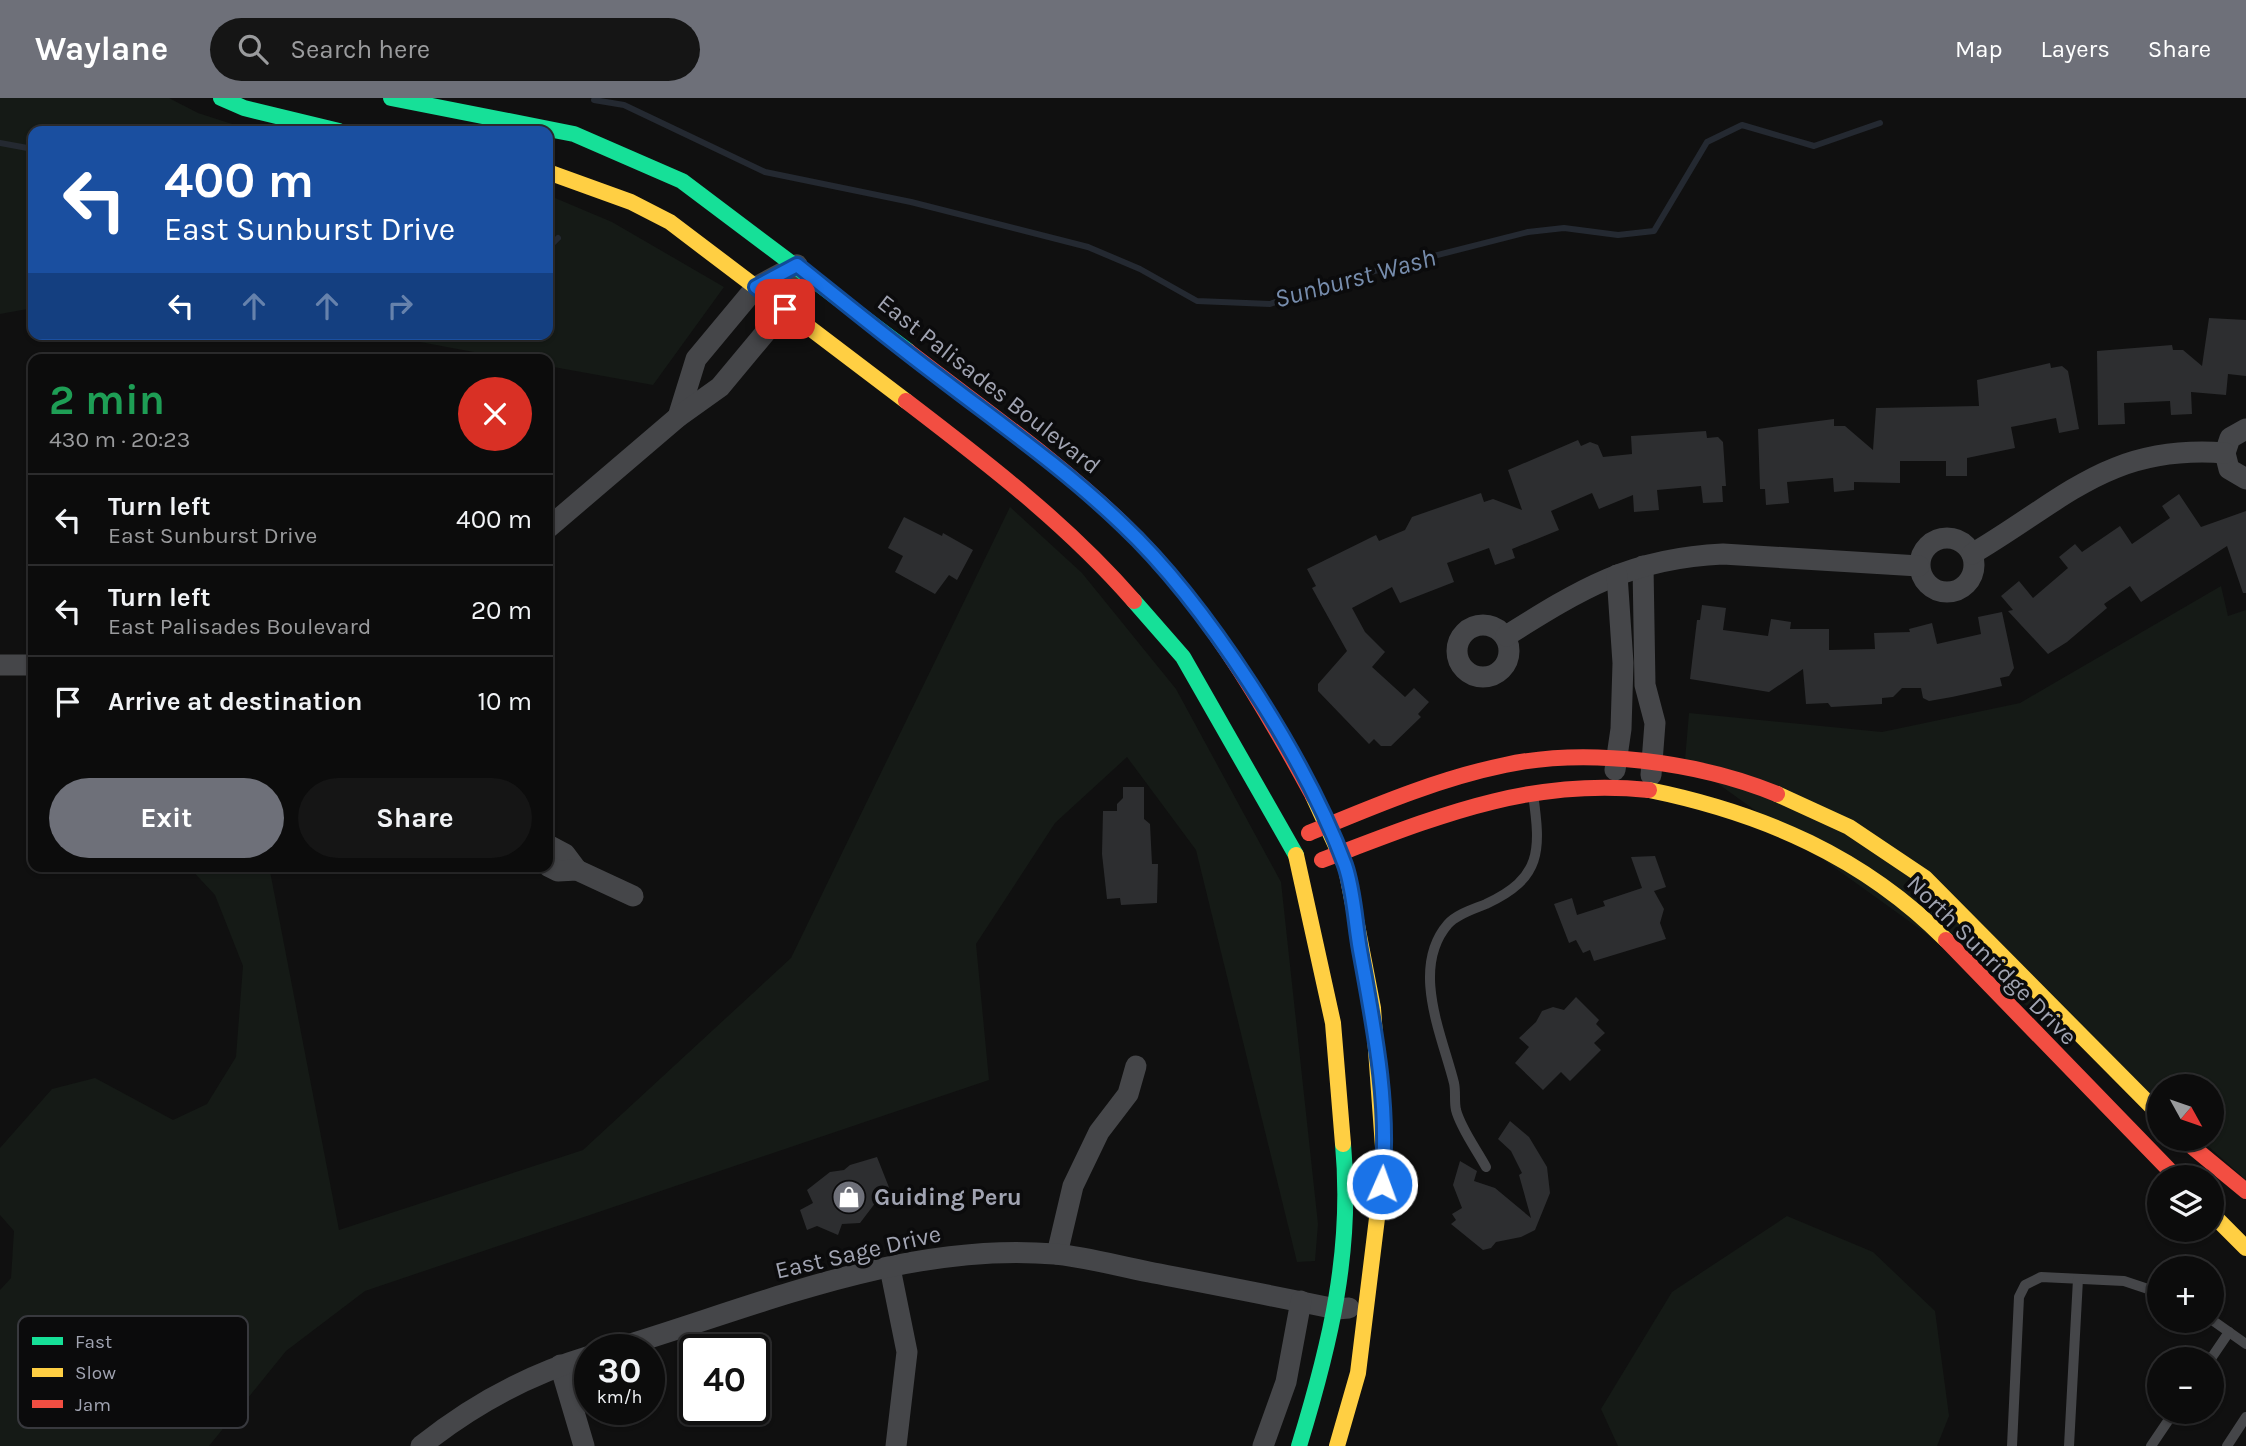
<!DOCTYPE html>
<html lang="en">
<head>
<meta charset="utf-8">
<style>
	body { margin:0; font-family:Karla,sans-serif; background:#151515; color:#f1f3f6; height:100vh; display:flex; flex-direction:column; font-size:26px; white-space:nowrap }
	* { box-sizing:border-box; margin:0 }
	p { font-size:23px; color:#9a9b9d }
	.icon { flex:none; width:38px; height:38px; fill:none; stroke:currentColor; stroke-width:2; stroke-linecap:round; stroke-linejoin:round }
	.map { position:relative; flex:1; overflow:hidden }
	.panel { position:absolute; left:28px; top:256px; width:525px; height:518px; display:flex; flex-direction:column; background:#0c0c0c; border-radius:14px; box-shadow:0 2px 5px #0004,0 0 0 2px #2c2c2d }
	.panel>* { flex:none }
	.top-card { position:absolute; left:28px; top:28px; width:525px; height:214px; border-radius:14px; box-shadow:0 2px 5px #0004,0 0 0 2px #2c2c2d; background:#1a4fa0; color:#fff; overflow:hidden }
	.needle { width:46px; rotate:130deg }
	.tools { position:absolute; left:2147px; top:976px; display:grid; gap:14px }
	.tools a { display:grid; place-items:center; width:77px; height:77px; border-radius:50%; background:#0c0c0c; box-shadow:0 2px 5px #0004,0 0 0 2px #2c2c2d; font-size:35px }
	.speed { position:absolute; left:574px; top:1236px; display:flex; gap:14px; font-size:35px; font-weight:700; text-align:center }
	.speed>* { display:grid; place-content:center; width:91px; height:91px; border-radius:50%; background:#0c0c0c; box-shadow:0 2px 5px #0004,0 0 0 2px #2c2c2d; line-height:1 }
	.speed small { font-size:18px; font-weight:400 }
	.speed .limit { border:4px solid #111; border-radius:10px; background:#fff; color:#111 }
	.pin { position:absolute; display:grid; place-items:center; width:60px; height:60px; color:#fff; margin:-30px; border-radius:14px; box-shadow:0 4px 10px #0006 }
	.me { position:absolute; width:77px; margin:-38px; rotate:2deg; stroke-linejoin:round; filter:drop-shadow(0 0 5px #0008) }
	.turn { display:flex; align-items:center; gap:24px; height:147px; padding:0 21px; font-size:32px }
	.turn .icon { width:91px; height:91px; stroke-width:2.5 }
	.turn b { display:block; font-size:49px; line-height:60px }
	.lanes { display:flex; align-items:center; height:66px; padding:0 21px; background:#0003; justify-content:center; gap:35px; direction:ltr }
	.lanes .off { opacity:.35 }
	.round { display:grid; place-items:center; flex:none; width:74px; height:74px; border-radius:37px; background:#151515 }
	.overview { display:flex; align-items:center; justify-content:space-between; height:119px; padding:0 21px }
	h1 { font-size:42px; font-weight:700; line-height:52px; color:#1e9e55 }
	.action { display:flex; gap:14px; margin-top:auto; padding:14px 21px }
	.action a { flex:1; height:80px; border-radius:42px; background:#6e7079; color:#fff; font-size:28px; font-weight:700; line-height:80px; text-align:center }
	.action a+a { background:#151515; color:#f1f3f6 }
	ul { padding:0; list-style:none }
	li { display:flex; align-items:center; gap:21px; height:91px; padding:0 21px; border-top:2px solid #2c2c2d }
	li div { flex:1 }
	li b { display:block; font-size:26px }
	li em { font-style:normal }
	header { display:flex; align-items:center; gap:42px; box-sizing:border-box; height:98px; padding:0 35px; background:#6e7079; color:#fff }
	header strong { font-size:33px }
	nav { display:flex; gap:38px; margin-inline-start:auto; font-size:24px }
	.search { width:490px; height:63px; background:#151515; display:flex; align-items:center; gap:18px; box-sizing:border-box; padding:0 24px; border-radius:38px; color:#9a9b9d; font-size:26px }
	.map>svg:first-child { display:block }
</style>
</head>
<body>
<header>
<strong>Waylane</strong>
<div class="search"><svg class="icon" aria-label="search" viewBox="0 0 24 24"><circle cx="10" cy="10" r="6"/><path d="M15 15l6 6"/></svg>Search here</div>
<nav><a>Map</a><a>Layers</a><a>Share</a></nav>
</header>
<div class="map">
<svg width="2246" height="1348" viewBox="0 0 2246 1348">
	<rect width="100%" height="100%" fill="#101010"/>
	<!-- green -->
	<g fill="#151a16">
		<polygon points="0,0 169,0 198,15 254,33 33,33 33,210 0,216"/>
		<polygon points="548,97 612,124 724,189 653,287 548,268 548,261 511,261 377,236 548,236"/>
		<polygon points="1010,409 1082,475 1176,591 1281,784 1318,1126 1315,1163 1297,1164 1196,752 1127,659 1055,725 976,846 989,982 365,1193 286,1253 209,1348 0,1348 0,1192 11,1180 14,1133 0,1117 0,1050 52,991 95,980 173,1022 207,1006 236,959 243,868 215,797 188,768 269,768 339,1132 583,1052 791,860"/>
		<polygon points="2221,488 2228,518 2246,512 2246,1082 2200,1041 2212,1041 2212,989 2160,989 2159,1003 1685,662 1689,615 1882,634 2020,605"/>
		<polygon points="1787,1118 1873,1154 1935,1213 1949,1318 1937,1348 1618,1348 1601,1311 1672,1194"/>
	</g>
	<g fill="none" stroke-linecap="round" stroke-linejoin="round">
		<!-- stream -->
		<g stroke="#242931" stroke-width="6">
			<polyline points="594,2 624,7 765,74 911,104 1088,149 1140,171 1197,203 1270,206 1347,180 1528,134 1564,130 1618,137 1654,133 1707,44 1742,27 1814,48 1880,25"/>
			<polyline points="0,45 33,51"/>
			<polyline points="548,150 558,140"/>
		</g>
	</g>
	<!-- building -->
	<g fill="#2d2e30">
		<polygon points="2209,220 2246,222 2246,278 2228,276 2226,297 2191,294 2192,316 2171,317 2170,303 2124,305 2125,326 2098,327 2097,253 2172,247 2173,252 2183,252 2202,268"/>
		<polygon points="2050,265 2051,270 2062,268 2068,273 2079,331 2059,335 2056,320 2011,329 2015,350 1967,360 1967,378 1946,378 1946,363 1900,363 1900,385 1854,384 1854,392 1834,394 1833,380 1787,384 1789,405 1766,407 1765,391 1760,391 1758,331 1834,321 1834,328 1845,328 1873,352 1876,310 1979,308 1977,282"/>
		<polygon points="1706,333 1707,340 1718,339 1723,344 1726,388 1722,388 1723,404 1703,405 1701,388 1657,392 1659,412 1634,414 1633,397 1599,411 1592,395 1551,413 1559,432 1512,451 1515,460 1495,467 1489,450 1447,465 1454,484 1400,505 1392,489 1352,510 1365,534 1385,554 1372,569 1405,599 1414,590 1429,604 1418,616 1421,619 1391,648 1381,648 1374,641 1369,646 1318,593 1318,586 1347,553 1312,490 1316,488 1307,471 1376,437 1379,443 1405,432 1412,419 1481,395 1484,404 1493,401 1522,412 1508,372 1578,342 1581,348 1590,344 1598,347 1603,359 1632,356 1631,338"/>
		<polygon points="2179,396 2201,429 2246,413 2246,495 2243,495 2227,448 2141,504 2130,488 2104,506 2107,510 2067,544 2048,556 2008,513 2013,512 2001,498 2019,483 2033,500 2068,470 2059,459 2075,446 2082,454 2120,428 2132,446 2170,420 2162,408"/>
		<polygon points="904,419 942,438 943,435 973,452 957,482 949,477 935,496 895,474 903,458 888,450"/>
		<polygon points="1702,507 1726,510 1723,532 1768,538 1771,521 1791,524 1790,531 1829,531 1829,552 1875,551 1874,535 1910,534 1909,531 1932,525 1937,546 1981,536 1978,519 2002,514 2014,570 2009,578 2000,580 2002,588 1952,599 1929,603 1923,600 1921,590 1902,590 1893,599 1882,600 1882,606 1831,609 1828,605 1806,606 1803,571 1769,594 1690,581 1697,522 1700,522"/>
		<polygon points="1123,689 1144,689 1144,721 1150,726 1152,766 1158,766 1157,805 1121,807 1120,800 1107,801 1102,756 1103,713 1117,713 1117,706 1123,700"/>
		<polygon points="1655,758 1666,789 1654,793 1664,811 1660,825 1666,841 1594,863 1590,852 1583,855 1576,842 1569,845 1554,806 1572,800 1577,817 1605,808 1603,803 1642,790 1631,759"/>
		<polygon points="1576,899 1599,922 1596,926 1605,935 1594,945 1601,952 1570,983 1561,974 1543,992 1515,965 1529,949 1519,940 1536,924 1542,913 1553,909 1564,912"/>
		<polygon points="1510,1023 1529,1039 1547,1069 1550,1095 1535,1132 1521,1139 1496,1144 1491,1150 1483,1152 1451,1126 1456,1122 1452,1116 1462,1110 1453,1087 1460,1063 1477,1073 1474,1083 1495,1090 1531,1120 1519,1077 1522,1075 1511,1053 1498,1041"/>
		<polygon points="877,1059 892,1097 876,1104 860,1125 842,1126 838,1137 817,1128 807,1132 800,1112 813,1105 807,1092 830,1074 844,1072 850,1067"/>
	</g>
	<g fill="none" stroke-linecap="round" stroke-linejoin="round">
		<!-- lane -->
		<g stroke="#454649" stroke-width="10">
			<path d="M1486 1069C1477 1052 1461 1031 1456 1012 1454 1003 1456 994 1454 985 1442 937 1410 870 1448 826 1457 816 1474 811 1486 806 1542 780 1541 753 1533 696"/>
			<polyline points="2212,1222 2246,1246"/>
			<polyline points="2210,1262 2229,1234"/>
			<polyline points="2012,1348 2019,1199 2025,1187 2041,1179 2124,1183 2160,1195"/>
			<polyline points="2069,1348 2078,1181"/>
			<polyline points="2151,1348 2174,1314"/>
			<polyline points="2227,1348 2246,1319"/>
		</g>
		<!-- street -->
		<g stroke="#454649" stroke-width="21">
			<polyline points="678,319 696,261 756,189 797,167"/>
			<polyline points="2246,331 2230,340 2225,355 2229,371 2246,381"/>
			<polyline points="548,430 678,319 720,289 785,211 797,167"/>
			<circle cx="1947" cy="467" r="27"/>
			<path d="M1972 456C2064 402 2109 346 2225 355"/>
			<polyline points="1643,468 1645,587 1655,625 1651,677"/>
			<circle cx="1483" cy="553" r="26"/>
			<path d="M1506 538C1581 491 1631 460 1723 456L1919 468"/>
			<polyline points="0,567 33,567"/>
			<polyline points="1615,672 1621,631 1623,565 1617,477"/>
			<polyline points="548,747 565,756 577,772"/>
			<polyline points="548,768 558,773 577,772 633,798"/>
			<polyline points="1057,1156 1073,1088 1099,1034 1128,996 1136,968"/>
			<polyline points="890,1170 907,1254 896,1348"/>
			<path d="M614 1251C755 1209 904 1143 1055 1156 1086 1159 1118 1168 1149 1174 1211 1186 1274 1198 1336 1211L1349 1210"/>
			<polyline points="560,1267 584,1348"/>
			<path d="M421 1348C472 1307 527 1277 590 1258"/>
			<polyline points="1263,1348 1286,1284 1301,1203"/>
		</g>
		<!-- fast -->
		<g stroke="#16e098" stroke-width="16">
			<polyline points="221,0 244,10 339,33"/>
			<polyline points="391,0 574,36 682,83 908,253"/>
			<polyline points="1134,503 1183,559 1296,757"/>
			<path d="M1299 1348C1330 1247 1353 1153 1343 1046"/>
		</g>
		<!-- slow -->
		<g stroke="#ffcf43" stroke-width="16">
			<polyline points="548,74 631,104 670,124 906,303"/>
			<path d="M1649 692C1762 715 1864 759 1946 842"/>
			<polyline points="1777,696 1849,729 1925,780 2160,1017"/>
			<polyline points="1313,698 1346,770 1373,910 1384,1063 1358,1275 1337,1348"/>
			<polyline points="1296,757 1333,925 1343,1046"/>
			<polyline points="2212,1116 2246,1150"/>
		</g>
		<!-- jam -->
		<g stroke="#f24e42" stroke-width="16">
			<path d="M908 253C980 309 1057 362 1123 426 1202 502 1261 602 1313 698"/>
			<path d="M906 303C987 365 1067 426 1134 503"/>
			<path d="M1309 735C1372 709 1437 681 1505 667 1588 649 1699 664 1777 696"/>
			<path d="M1322 762C1433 720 1528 679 1649 692"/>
			<polyline points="1946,842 2177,1080"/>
			<polyline points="2183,1041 2246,1093"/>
		</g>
	</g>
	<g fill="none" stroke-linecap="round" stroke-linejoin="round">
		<defs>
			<path id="route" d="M785 211 756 189 797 167C847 207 896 247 947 285 1006 330 1068 374 1122 426 1206 505 1305 659 1345 767 1354 793 1355 824 1360 852 1374 929 1390 1007 1382 1086"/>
		</defs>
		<!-- route casing -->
		<use href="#route" stroke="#114b97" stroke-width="18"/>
		<!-- route -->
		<use href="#route" stroke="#1a73e8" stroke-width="12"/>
	</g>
	<!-- icons -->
	<defs>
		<symbol id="shop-disc" viewBox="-11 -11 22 22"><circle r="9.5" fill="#6e7079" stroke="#0b0b0c"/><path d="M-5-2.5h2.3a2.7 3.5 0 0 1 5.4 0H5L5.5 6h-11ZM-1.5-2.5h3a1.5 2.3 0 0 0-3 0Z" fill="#fff"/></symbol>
	</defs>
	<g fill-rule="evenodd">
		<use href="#shop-disc" x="830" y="1080" width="38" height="38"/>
	</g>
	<g text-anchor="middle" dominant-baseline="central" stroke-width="7" stroke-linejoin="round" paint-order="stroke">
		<!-- street labels -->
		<g font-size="24" fill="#a1a4b2" stroke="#0b0b0c">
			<text transform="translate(989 286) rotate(38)">East Palisades Boulevard</text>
			<text transform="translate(1992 862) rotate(45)">North Sunridge Drive</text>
			<text transform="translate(858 1154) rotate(-13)">East Sage Drive</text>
		</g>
		<!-- poi labels -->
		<g font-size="24" font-weight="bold" fill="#a1a4b2" stroke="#0b0b0c" text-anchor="start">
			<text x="874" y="1099">Guiding Peru</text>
		</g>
		<!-- water labels -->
		<g font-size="26" font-style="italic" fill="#778dad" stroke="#0b0b0c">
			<text transform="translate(1355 180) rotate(-15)">Sunburst Wash</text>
		</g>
	</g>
	<!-- legend -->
	<rect x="18" y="1218" width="230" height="112" rx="10" fill="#0b0b0c" stroke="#38393e" stroke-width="2"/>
	<rect x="32" y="1239" width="31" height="8" fill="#16e098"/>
	<rect x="32" y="1270" width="31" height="9" fill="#ffcf43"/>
	<rect x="32" y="1302" width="31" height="8" fill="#f24e42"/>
	<g font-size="19" fill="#a1a4b2">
		<text x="75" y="1250">Fast</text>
		<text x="75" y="1281">Slow</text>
		<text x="75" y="1313">Jam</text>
	</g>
</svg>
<div class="tools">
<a><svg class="needle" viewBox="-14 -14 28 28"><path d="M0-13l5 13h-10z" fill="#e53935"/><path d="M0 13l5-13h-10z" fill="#9a9b9d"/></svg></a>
<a><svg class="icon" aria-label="layers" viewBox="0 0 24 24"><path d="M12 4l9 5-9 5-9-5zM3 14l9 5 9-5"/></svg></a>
<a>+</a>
<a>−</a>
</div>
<div class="speed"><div>30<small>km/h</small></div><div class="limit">40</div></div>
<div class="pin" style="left:785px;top:211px;background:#d93025"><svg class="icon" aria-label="arrive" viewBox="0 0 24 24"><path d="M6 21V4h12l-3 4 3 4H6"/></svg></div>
<svg class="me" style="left:1382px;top:1086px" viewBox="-20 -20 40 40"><circle r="17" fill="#1a73e8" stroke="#fff" stroke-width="3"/><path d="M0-11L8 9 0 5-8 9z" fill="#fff"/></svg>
<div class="top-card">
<div class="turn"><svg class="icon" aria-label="left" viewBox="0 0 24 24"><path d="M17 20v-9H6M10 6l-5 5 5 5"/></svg><div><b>400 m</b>East Sunburst Drive</div></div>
<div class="lanes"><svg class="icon" aria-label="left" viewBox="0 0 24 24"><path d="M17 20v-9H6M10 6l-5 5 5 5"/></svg><svg class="icon off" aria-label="ahead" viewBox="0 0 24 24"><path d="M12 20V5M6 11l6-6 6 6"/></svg><svg class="icon off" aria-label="ahead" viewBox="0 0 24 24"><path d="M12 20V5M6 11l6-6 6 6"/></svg><svg class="icon off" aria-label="right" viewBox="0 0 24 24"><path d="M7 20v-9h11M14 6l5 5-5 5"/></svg></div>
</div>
<section class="panel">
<div class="overview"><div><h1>2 min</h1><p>430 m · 20:23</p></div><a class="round" style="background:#d93025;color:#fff"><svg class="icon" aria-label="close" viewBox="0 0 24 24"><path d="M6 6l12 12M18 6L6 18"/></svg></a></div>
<ul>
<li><svg class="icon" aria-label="left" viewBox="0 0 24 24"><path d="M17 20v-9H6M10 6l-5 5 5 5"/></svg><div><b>Turn left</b><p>East Sunburst Drive</p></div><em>400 m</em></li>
<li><svg class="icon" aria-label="left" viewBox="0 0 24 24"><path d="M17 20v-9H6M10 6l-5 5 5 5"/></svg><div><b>Turn left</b><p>East Palisades Boulevard</p></div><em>20 m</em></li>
<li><svg class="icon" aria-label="arrive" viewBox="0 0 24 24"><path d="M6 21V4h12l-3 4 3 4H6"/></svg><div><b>Arrive at destination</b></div><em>10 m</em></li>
</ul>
<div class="action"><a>Exit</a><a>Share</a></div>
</section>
</div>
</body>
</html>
